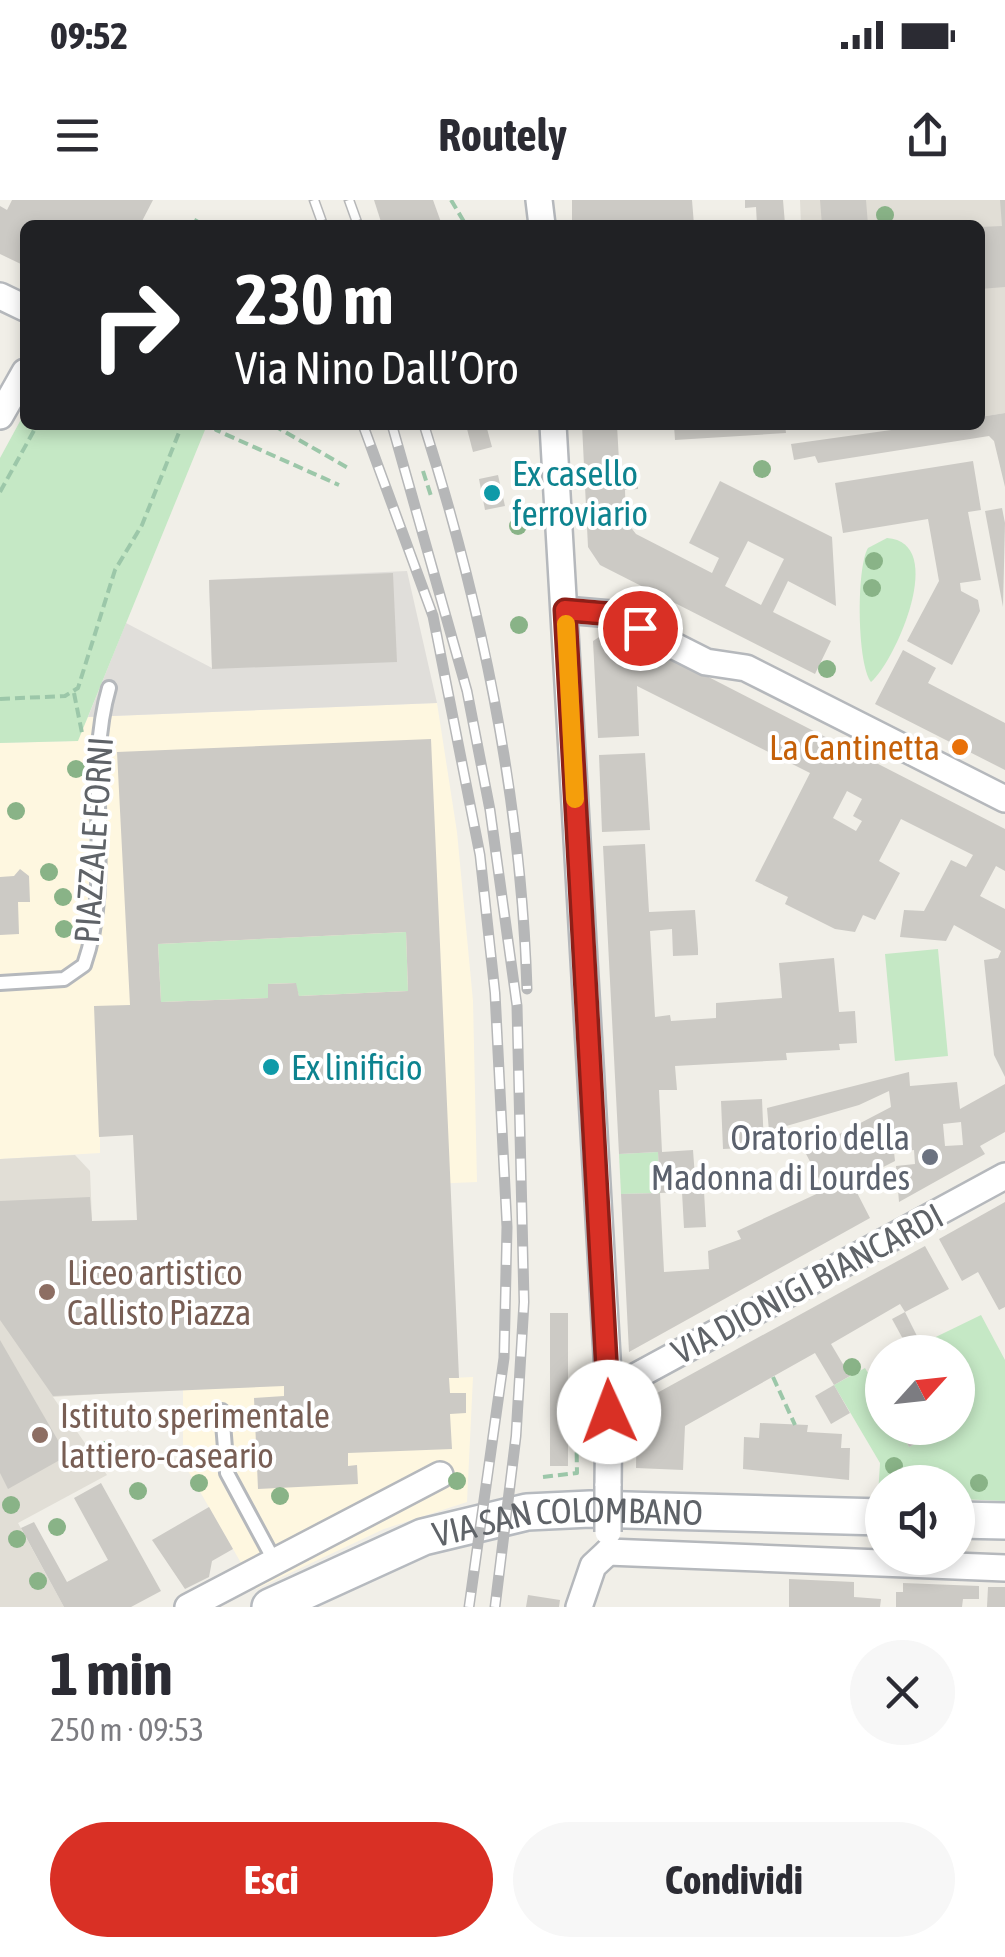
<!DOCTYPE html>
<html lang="it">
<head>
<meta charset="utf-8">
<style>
	body { margin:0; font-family:"Asap Condensed",sans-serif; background:#f7f7f7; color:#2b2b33; height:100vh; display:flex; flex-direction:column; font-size:38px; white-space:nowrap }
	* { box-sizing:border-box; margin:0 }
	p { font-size:32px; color:#7c7c81 }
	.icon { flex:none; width:55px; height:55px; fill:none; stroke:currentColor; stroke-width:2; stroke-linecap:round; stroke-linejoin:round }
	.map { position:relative; height:1407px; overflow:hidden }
	.details { display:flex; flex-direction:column; background:#fff; flex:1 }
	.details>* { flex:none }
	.top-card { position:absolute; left:20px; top:20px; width:965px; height:210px; border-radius:15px; box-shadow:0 5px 15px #0003; background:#202124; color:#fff; overflow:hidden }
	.needle { width:65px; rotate:63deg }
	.buttons { position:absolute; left:865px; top:1135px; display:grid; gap:20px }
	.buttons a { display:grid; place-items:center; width:110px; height:110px; border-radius:50%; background:#fff; box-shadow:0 5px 15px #0003; font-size:50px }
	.pin { position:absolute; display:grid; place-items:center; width:85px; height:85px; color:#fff; margin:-42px; border:5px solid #fff; border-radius:50%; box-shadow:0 2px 10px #0007 }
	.me { position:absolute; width:110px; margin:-55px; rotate:358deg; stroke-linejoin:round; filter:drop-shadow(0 0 8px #0008) }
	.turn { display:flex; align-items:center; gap:35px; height:210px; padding:0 50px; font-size:45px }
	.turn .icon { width:130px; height:130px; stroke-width:2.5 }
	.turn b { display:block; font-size:70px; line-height:85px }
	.round { display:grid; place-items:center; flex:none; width:105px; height:105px; border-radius:52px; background:#f7f7f7 }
	.head { display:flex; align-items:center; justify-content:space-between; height:170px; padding:0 50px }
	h1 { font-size:60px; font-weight:700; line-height:75px }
	.action { display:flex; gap:20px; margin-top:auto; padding:20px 50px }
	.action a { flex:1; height:115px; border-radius:60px; background:#d93025; color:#fff; font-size:40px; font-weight:700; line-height:115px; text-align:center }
	.action a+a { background:#f7f7f7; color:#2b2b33 }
	.status { display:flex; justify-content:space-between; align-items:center; height:70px; padding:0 50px; background:#fff; direction:ltr }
	.status svg { height:28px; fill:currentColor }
	header { display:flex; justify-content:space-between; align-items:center; height:130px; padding:0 50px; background:#fff; font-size:45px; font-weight:700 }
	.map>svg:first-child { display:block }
</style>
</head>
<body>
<div class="status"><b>09:52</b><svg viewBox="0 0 49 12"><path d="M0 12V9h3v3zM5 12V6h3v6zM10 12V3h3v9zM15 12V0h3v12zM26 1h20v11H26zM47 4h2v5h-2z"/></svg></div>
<header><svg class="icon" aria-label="menu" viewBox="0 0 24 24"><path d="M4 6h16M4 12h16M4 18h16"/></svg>Routely<svg class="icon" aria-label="share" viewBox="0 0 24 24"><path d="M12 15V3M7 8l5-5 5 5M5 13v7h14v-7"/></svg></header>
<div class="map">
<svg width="1005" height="1407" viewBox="0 0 1005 1407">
	<rect width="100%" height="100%" fill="#f1efe8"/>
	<!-- commercial -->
	<g fill="#fef7e0">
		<polygon points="437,503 457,632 473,801 477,982 314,989 311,927 100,936 100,953 0,959 0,543 77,541 88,517"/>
		<polygon points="473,1177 467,1302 384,1329 256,1389 183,1262 183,1190"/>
	</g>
	<!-- industrial -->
	<polygon fill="#e0deda" points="407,371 437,503 88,517 126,423 212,468 209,380"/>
	<!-- education -->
	<g fill="#e1ded6">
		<polygon points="800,0 1005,0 1005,213 980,217 980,25 801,25"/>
		<polygon points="75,955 90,971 99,1194 53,1197 107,1275 18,1323 64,1407 0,1407 0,959"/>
	</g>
	<!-- green -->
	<g fill="#c5e8c5">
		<polygon points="25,212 25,225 207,225 78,541 0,543 0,258"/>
		<path d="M887 338C948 342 896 460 871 482 857 465 856 368 868 348Z"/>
		<polygon points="406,732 408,791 299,796 295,783 268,784 268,798 161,802 158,744"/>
		<polygon points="938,749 948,856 895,861 885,754"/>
		<polygon points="658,952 660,993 621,994 619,954"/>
		<polygon points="981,1115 1005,1160 1005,1301 958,1299 958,1282 882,1282 882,1296 878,1296 880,1263 834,1185 865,1168 881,1195 876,1198 882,1212 882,1228 899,1228 909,1247 929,1236 924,1228 958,1228 958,1152 892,1152 906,1145 909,1150"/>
	</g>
	<!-- building -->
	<g fill="#cccac5" fill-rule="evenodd">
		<polygon points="12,0 153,0 140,25 25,25 25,66 0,54 0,6 7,10"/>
		<polygon points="374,0 433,0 442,25 382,25"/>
		<polygon points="572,0 692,0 694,25 572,25"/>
		<polygon points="745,0 783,0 785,24 757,25 756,7 745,8"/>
		<polygon points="820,0 866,0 868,25 822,25"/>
		<polygon points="1000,0 1005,0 1005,87 980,89 980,27 1002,26"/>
		<polygon points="1005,213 1005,287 994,241 989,236 818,263 815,256 794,260 791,244 927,225 980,225 980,217"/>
		<polygon points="466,225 486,225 492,247 473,252"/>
		<path d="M582 225H617L620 279H638V289L625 290 626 321 636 334 712 373 719 358 689 343 720 281 832 337 836 406 788 381 773 412 831 441 815 474 600 365 588 347ZM748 341 784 359 761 405 725 386Z"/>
		<polygon points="674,225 785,225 786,233 675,240"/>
		<polygon points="973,261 981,310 968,312 981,380 960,383 961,391 978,400 980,411 952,465 907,441 939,381 928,319 843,333 835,283"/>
		<polygon points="498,275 505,306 485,310 479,279"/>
		<polygon points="1002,308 1005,323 1003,407 985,311"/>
		<polygon points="393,373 397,462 212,469 209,380"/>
		<path d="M613 428 1005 629V671L996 666 980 696 1005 709V877L994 855 984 760 998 758 1001 751 954 725 946 741 900 737 904 710 924 711 951 660 966 667 973 655 901 619 879 661 900 673 875 720 863 715 855 732 835 729 785 704 788 697 755 681 810 573 637 486 639 536 598 538 593 441ZM847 591 862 599 853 616 862 621 856 631 833 618Z"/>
		<polygon points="903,450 936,468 928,483 1005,523 1005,570 875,504"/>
		<path d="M431 539 459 1178H449L450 1193H466V1213L450 1214 452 1249 348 1253V1266L357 1265 358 1284 258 1289 254 1198 284 1196V1186L53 1196 0 1120V1001L90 997 92 1021 137 1020 133 935 99 937 94 806 130 805 117 552ZM406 732 408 791 299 796 296 783 268 784V798L161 802 158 744Z"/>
		<polygon points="645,553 650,630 602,632 599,555"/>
		<polygon points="645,644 649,712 695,710 698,749 698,755 673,756 672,729 650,731 655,817 670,815 671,821 716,818 716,803 782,798 779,763 834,758 839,812 855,811 857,843 839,844 840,850 786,853 787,860 675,866 677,890 659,890 662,952 693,950 696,991 704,991 706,1027 684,1028 682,992 660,993 658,952 619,954 603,646"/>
		<polygon points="20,669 29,676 30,702 18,702 19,734 0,735 0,677 14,676"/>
		<path d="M909 872 910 886 957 882 960 909 1005 884V932L980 946 985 954 899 1002 896 966 915 964 914 950 894 952 895 961 852 983 870 1018 629 1152 621 994 660 993 664 1072 709 1069 708 1051 741 1039 737 1031 825 990 805 952 891 907 889 891 859 905 769 931 767 908ZM961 922 963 945 945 946 943 924Z"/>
		<polygon points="762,899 764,947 723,949 721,901"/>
		<polygon points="1005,1002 1005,1107 999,1110 978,1072 962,1081 939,1039"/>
		<polygon points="925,1046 949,1089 905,1112 900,1104 831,1144 850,1176 834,1185 815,1153 685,1226 683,1270 636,1268 637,1204"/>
		<polygon points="905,1112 921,1144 909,1150 892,1119"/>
		<rect x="550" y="1113" width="18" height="153"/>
		<polygon points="0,1140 67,1256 8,1289 0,1273"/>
		<polygon points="834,1185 850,1213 831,1224 815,1196"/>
		<polygon points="760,1223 808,1225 807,1232 842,1234 841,1248 850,1248 849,1280 743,1269 744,1237 759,1238"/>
		<polygon points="899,1228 924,1228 929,1236 909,1247"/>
		<polygon points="101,1283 161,1391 131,1407 64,1407 21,1328 34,1322 67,1382 108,1360 74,1298"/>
		<polygon points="209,1307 233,1349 212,1361 209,1377 185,1389 152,1340"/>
		<polygon points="789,1379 854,1382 854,1397 881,1399 880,1407 789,1407"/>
		<polygon points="903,1383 979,1386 979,1399 963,1399 962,1407 896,1407 896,1392 903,1392"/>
		<polygon points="988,1387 1005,1387 1005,1407 987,1407"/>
		<polygon points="528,1395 560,1400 559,1407 526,1407"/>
	</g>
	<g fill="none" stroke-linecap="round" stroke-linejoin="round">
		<defs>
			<g id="lane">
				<path d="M0 783 64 779 84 765C115 677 83 577 109 488"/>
				<polyline points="222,1211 227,1273 275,1362"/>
			</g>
			<g id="street">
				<polyline points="539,0 542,25"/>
				<polyline points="0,96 25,108"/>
				<polyline points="0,216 25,172"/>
				<polyline points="553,225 609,1191 608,1286"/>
				<polyline points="565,410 611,414 706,462 746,468 1005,599"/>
				<polyline points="609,1191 1005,976"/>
				<polyline points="608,1352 1005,1368"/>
				<polyline points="188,1407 440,1275"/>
				<polyline points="579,1407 593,1366 608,1352"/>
			</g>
			<g id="secondary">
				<polyline points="958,1320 1005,1321"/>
				<path id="s1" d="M270 1407 423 1337 527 1312 590 1309 882 1317"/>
			</g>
		</defs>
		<!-- lane casing -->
		<use href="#lane" stroke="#b5b8bc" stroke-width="18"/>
		<!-- street casing -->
		<use href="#street" stroke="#b5b8bc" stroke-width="30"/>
		<!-- secondary casing -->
		<use href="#secondary" stroke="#b6babf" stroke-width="40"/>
		<!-- path -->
		<g stroke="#9cc7a9" stroke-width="4" stroke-dasharray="10 5" stroke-linecap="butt">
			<polyline points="451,0 466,25"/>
			<polyline points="194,25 197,19"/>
			<polyline points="216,225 216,230 339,285"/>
			<polyline points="273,225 348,268"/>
			<polyline points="423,271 432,299"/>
			<polyline points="0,292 37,225"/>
			<polyline points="74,493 82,533"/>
			<polyline points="0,499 65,496 78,488 115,370 142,325 182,225"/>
			<polyline points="773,1177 795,1225"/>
			<polyline points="543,1277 577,1273 576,1213 583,1213"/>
		</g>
		<!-- lane -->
		<use href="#lane" stroke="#fff" stroke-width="12"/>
		<!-- street -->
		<use href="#street" stroke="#fff" stroke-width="25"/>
		<!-- secondary -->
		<use href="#secondary" stroke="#fff" stroke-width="35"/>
		<defs>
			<g id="rail">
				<polyline points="314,0 323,25"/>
				<polyline points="349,0 358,25"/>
				<polyline points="363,225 433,416 480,655 495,793 507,1027 504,1158 469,1407"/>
				<polyline points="392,225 467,491 490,610 517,806 524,1102 516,1236 495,1407"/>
				<path d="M424 225C482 408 521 597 527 789"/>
			</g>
		</defs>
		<!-- rail casing -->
		<use href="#rail" stroke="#b6b7b8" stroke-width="11"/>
		<!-- rail -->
		<use href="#rail" stroke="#fff" stroke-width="8" stroke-dasharray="22" stroke-linecap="butt"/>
		<defs>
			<polyline id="street-bridge" points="608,1332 608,1286"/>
		</defs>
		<!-- street-bridge casing -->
		<use href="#street-bridge" stroke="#b5b8bc" stroke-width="30" stroke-linecap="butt"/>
		<!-- street-bridge -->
		<use href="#street-bridge" stroke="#fff" stroke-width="25"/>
	</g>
	<!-- trees -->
	<g fill="#89b387">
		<circle cx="885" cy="15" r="9"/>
		<circle cx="762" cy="269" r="9"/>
		<circle cx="518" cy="326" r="9"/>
		<circle cx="874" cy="361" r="9"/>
		<circle cx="872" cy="388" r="9"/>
		<circle cx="519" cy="425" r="9"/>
		<circle cx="827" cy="469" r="9"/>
		<circle cx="76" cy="569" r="9"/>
		<circle cx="16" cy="611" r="9"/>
		<circle cx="49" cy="672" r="9"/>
		<circle cx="63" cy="697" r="9"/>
		<circle cx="64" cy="729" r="9"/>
		<circle cx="852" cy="1167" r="9"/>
		<circle cx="578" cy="1186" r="9"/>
		<circle cx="105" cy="1250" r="9"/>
		<circle cx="189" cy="1257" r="9"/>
		<circle cx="894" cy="1266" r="9"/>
		<circle cx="457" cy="1281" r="9"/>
		<circle cx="199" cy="1283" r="9"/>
		<circle cx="979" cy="1283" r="9"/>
		<circle cx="138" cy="1291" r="9"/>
		<circle cx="280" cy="1296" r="9"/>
		<circle cx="11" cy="1305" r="9"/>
		<circle cx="57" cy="1327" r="9"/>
		<circle cx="17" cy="1339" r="9"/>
		<circle cx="38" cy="1381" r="9"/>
	</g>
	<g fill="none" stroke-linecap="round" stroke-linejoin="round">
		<defs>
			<polyline id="route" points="609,1212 565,410 611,414 640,428"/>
		</defs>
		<!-- route casing -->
		<use href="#route" stroke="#8d1f18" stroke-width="25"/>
		<!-- route -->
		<use href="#route" stroke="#d93025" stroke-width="18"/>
		<!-- slow -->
		<polyline stroke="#f59e0b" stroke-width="18" points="566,424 575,599"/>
	</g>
	<!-- markers -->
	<g fill="#0f9aa8" stroke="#fff" stroke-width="4">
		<circle cx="492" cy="293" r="10"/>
		<circle cx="271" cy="867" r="10"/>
	</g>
	<circle fill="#e8710a" stroke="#fff" stroke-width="4" cx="960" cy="547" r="10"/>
	<circle fill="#6b7280" stroke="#fff" stroke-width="4" cx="930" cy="957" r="10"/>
	<g fill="#8d6e63" stroke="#fff" stroke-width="4">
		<circle cx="47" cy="1092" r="10"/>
		<circle cx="40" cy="1235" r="10"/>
	</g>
	<g text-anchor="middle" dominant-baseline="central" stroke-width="8" stroke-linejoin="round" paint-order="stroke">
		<!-- culture labels -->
		<g font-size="35" fill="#0d838f" stroke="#fff" text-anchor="start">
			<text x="512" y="273">Ex casello<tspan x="512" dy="40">ferroviario</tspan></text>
			<text x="291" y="867">Ex linificio</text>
		</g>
		<!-- food labels -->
		<g font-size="35" fill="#c56008" stroke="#fff" text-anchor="end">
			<text x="940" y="547">La Cantinetta</text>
		</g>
		<!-- street labels -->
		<g font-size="35" fill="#5f6368" stroke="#fff">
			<text transform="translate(93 640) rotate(-86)">PIAZZALE FORNI</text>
			<text transform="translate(807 1083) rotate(-28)">VIA DIONIGI BIANCARDI</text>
			<text stroke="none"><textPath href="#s1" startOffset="315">VIA SAN COLOMBANO</textPath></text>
		</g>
		<!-- worship labels -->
		<g font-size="35" fill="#5b616d" stroke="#fff" text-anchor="end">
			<text x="910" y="937">Oratorio della<tspan x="910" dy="40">Madonna di Lourdes</tspan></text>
		</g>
		<!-- education labels -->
		<g font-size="35" fill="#785e54" stroke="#fff" text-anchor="start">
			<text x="67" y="1072">Liceo artistico<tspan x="67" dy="40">Callisto Piazza</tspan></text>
			<text x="60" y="1215">Istituto sperimentale<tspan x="60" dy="40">lattiero-caseario</tspan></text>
		</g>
	</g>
</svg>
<div class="buttons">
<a><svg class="needle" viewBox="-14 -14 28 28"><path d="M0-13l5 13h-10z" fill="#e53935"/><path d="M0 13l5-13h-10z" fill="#7c7c81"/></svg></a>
<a><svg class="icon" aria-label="sound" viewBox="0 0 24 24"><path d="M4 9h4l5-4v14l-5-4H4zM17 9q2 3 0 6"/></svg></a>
</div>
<div class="pin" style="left:640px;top:428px;background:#d93025"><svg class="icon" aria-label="arrive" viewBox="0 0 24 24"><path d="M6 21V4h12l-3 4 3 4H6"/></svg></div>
<svg class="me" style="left:609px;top:1212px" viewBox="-20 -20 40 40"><circle r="19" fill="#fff"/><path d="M0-13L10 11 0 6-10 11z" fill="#d93025"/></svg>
<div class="top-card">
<div class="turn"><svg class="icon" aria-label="right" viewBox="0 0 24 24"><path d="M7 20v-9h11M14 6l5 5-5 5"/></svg><div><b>230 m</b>Via Nino Dall’Oro</div></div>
</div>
</div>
<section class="details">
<div class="head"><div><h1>1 min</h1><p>250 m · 09:53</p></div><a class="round"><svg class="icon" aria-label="close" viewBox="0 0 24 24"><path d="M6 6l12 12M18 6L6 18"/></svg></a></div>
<div class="action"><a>Esci</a><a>Condividi</a></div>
</section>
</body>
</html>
